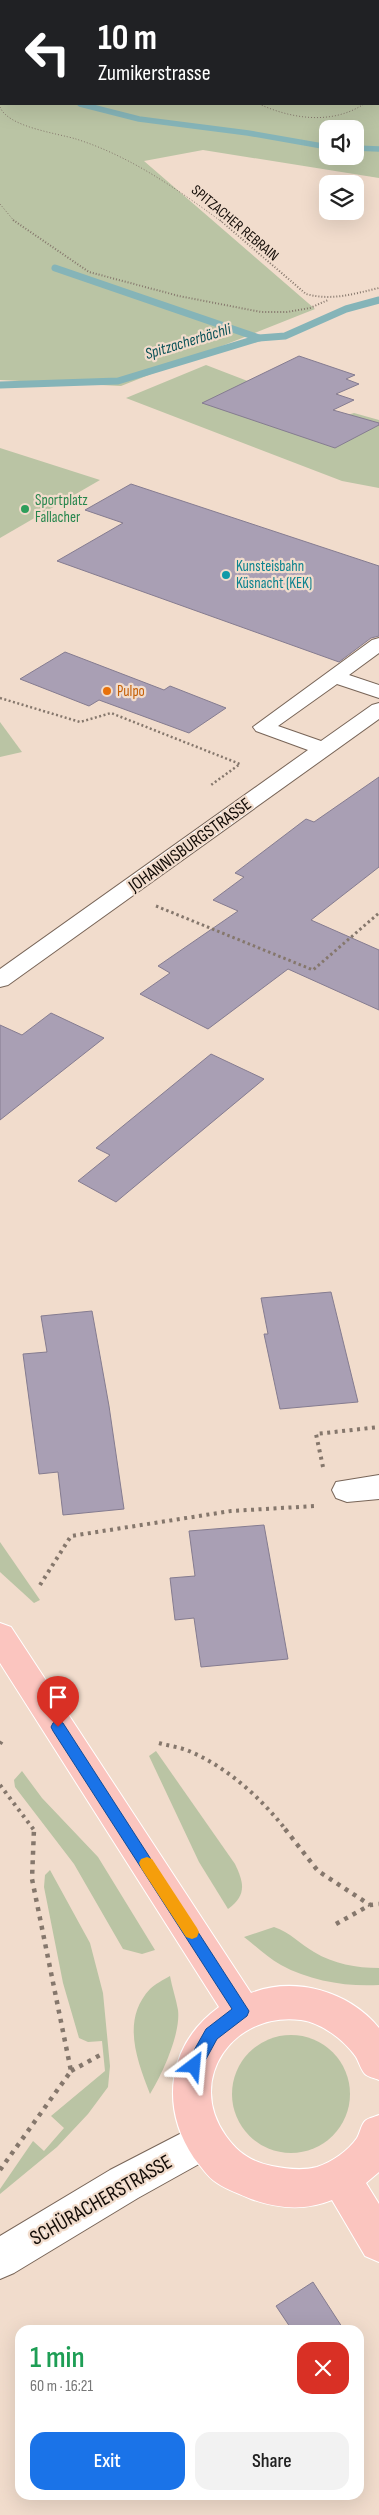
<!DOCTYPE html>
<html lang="en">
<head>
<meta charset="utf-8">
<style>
	body { margin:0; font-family:"Sofia Sans Condensed",sans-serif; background:#f2f2f2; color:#222; height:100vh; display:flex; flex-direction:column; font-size:19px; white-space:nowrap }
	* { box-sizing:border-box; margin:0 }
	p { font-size:16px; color:#767676 }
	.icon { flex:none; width:28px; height:28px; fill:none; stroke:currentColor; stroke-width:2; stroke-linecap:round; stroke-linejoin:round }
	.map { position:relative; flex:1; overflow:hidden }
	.drawer { position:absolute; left:15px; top:2325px; width:349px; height:175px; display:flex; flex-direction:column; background:#fff; border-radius:15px; box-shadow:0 5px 20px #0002 }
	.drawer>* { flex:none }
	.guide { position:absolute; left:0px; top:0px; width:380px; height:105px; box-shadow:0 5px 20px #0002; background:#202124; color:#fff; overflow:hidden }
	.buttons { position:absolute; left:319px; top:120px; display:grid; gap:10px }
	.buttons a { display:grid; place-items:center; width:45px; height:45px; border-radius:10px; background:#fff; box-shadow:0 5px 20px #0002; font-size:25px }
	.pin { position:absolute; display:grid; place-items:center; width:42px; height:42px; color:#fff; margin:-51px -21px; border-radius:50% 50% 50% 0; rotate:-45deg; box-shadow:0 0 5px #0007 }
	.pin .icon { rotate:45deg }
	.me { position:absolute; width:55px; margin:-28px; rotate:29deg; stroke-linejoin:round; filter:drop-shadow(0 0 4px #0008) }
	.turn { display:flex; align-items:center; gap:18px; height:105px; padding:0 15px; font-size:22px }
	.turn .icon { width:65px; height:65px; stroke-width:2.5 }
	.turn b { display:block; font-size:35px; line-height:42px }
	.round { display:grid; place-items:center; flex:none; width:52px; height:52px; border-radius:15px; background:#f2f2f2 }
	.headline { display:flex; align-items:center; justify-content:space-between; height:85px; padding:0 15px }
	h1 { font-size:30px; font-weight:600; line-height:38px; color:#1e9e55 }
	.button { display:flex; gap:10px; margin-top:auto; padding:10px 15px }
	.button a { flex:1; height:58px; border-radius:15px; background:#1a73e8; color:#fff; font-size:20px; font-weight:600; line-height:58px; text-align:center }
	.button a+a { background:#f2f2f2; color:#222 }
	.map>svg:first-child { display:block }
</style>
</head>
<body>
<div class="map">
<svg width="379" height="2515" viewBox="0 0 379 2515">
	<rect width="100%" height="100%" fill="#f1dccc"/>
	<!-- green -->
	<g fill="#bac4a4" fill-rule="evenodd">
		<path d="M224 0H379V178L203 150 144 161 315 309 121 386 0 380V45L1 104H379V1ZM328 129H355V156H328Z"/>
		<polygon points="206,365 341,417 354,413 379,420 379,488 342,481 126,398"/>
		<polygon points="0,448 100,480 0,538"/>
		<polygon points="0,722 22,752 0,757"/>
		<polygon points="0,1542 40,1600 34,1603 0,1572"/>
		<path d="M156 1751 235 1864C244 1883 247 1895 228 1909L199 1862 149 1756Z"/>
		<polygon points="22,1771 42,1798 98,1857 155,1950 142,1954 123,1949 74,1864 15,1787 14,1780"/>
		<polygon points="50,1870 90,1943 103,1993 110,2066 108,2087 88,2114 57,2147 0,2194 0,2189 33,2141 44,2151 64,2128 51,2116 105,2071 102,2041 88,2042 79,2038 63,1983 44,1887 45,1875"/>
		<path d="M274 1927C290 1932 300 1944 314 1952 334 1964 356 1968 379 1968V1985C347 1987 310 1981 281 1965 268 1958 256 1946 244 1937Z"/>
		<path d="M170 1976C172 1987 176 1999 178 2010 181 2033 162 2075 150 2094 137 2060 121 2020 150 1989 155 1984 163 1980 170 1976Z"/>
		<circle cx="291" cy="2094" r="59"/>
	</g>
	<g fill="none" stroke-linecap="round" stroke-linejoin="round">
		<!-- stream-far1 -->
		<g stroke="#85b4b8" stroke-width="5.5">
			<polyline points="80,104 139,119 248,133 328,147"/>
			<polyline points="355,148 379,149"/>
		</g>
		<!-- stream -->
		<g stroke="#85b4b8" stroke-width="7">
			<polyline points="55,268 259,338"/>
			<polyline points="0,385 118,381 259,338 285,336 346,309 379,300"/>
		</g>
	</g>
	<!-- building -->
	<g fill="#a99fb4" stroke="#857c90">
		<polygon points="299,356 355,375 346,379 359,384 336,394 354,400 333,410 379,423 379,425 335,448 202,403"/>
		<polygon points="131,484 379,566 379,636 371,638 339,662 57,561 123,523 85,510"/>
		<polygon points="65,652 164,690 170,686 226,708 189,733 99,700 89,706 20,679"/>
		<polygon points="379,777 379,867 311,920 379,950 379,1010 288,969 208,1029 140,994 170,973 158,966 238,911 213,900 244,877 235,873 306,819 314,822"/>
		<polygon points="51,1013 104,1038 0,1120 0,1025 22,1035"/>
		<polygon points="211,1054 264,1079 116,1202 78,1181 110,1155 96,1148"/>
		<polygon points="331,1292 358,1402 280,1409 264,1334 268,1334 261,1298"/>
		<polygon points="92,1311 109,1406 124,1509 63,1515 58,1472 39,1474 23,1354 47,1352 41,1316"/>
		<polygon points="264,1525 288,1659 201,1667 194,1618 175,1620 170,1578 195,1576 189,1531"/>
		<polygon points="313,2282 344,2330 292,2330 276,2306"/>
	</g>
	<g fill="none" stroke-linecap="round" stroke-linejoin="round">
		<defs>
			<g id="minor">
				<polygon points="379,638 379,653 349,675 379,685 379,698 337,684 278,726 321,741 372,705 379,703 379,719 8,985 0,987 0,969 308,750 256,731 253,727 372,640"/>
				<polygon points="379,1475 379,1499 347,1502 336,1498 332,1490 336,1482"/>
				<polygon points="203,2122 217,2128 222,2141 217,2154 138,2198 14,2273 0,2279 0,2236 110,2170"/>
			</g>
			<path id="major" d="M0 1623 11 1627 251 1993C295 1976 349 1991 379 2028V2080C375 2078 368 2077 365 2074 361 2070 359 2062 356 2057 344 2040 322 2023 301 2020 234 2011 185 2079 226 2136 238 2153 252 2162 272 2166 287 2169 302 2171 317 2167 332 2162 348 2151 357 2138 360 2133 361 2125 365 2121 368 2118 375 2117 379 2115V2172L366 2183 379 2204V2262L365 2256 332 2200C305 2211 279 2209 251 2199 240 2194 227 2190 217 2183 207 2177 201 2166 194 2158 159 2106 168 2044 219 2007L0 1663Z"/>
		</defs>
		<!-- minor casing -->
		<use href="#minor" stroke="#786558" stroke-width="2"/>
		<!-- major casing -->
		<use href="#major" stroke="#fff" stroke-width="2"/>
		<!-- path-far5 -->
		<g stroke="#85776c" stroke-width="1" stroke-dasharray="1 2" stroke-linecap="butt">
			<polyline points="327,0 329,1"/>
			<polyline points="0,103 1,101"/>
			<path d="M259 104C292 119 332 125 364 104"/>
			<path d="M0 107C8 127 56 133 76 139 130 156 177 189 222 222"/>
			<polyline points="0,204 15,222"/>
		</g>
		<!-- path-far4 -->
		<g stroke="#85776c" stroke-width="2" stroke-dasharray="1 2" stroke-linecap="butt">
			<polyline points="13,220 89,272 179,296 261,312 287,312 310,308 328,300"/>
			<path d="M220 220 306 294C332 301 353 294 379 288"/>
		</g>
		<!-- path-far3 -->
		<polyline stroke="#85776c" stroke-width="2.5" stroke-dasharray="2 2.5" stroke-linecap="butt" points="0,698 80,722 111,713 240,764 211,785"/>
		<!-- path-far2 -->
		<polyline stroke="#85776c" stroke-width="3" stroke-dasharray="2.5 3" stroke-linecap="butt" points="156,906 313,970 379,913"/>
		<!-- path-far1 -->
		<g stroke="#85776c" stroke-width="4" stroke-dasharray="3 4.5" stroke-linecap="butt">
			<polyline points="323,1467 316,1434 379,1427"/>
			<polyline points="40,1585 71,1536 231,1511 315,1506"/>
			<path d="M159 1743C169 1746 180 1747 189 1751 227 1767 261 1798 286 1830"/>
			<polyline points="0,1744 2,1741"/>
			<polyline points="0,1785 34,1830"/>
		</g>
		<!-- path -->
		<g stroke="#85776c" stroke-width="4.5" stroke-dasharray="4 5.5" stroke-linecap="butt">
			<polyline points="285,1829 318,1871 370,1905"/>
			<polyline points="336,1924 370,1905 379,1904"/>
			<polyline points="71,2071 102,2054"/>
			<polyline points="0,2170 71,2071 32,1879 34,1829"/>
		</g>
		<!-- minor -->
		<use href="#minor" fill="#fff" fill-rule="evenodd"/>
		<!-- major -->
		<use href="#major" fill="#fbc5bf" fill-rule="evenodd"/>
	</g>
	<!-- route -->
	<polygon fill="#1a73e8" stroke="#114b97" points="58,1721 63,1723 249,2011 247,2016 217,2039 199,2072 194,2074 188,2072 186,2066 188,2061 206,2029 232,2009 53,1731 51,1727 53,1723"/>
	<!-- slow -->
	<polygon fill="#f59e0b" points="147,1857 152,1859 197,1928 199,1932 197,1937 192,1939 186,1937 141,1868 139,1863 141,1859"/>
	<!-- markers -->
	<circle fill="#2e9e5b" stroke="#f1dccc" stroke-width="2" cx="25" cy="509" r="5"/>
	<circle fill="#0f9aa8" stroke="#f1dccc" stroke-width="2" cx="226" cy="575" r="5"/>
	<circle fill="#e8710a" stroke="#f1dccc" stroke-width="2" cx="107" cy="691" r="5"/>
	<g text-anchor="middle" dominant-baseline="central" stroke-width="4.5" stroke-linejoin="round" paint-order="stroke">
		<!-- far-street labels -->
		<g font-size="15" fill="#120b06" stroke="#f1dccc">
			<text transform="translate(235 223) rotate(40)">SPITZACHER REBRAIN</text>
		</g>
		<!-- far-leisure labels -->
		<g font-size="15" fill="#27864d" stroke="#f1dccc" text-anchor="start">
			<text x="35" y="500">Sportplatz<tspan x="35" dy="17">Fallacher</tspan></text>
		</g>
		<!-- far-culture labels -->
		<g font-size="15" fill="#0d838f" stroke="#f1dccc" text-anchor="start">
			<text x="236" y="566">Kunsteisbahn<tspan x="236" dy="17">Küsnacht (KEK)</tspan></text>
		</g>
		<!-- far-food labels -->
		<g font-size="15" fill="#c56008" stroke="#f1dccc" text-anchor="start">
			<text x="117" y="691">Pulpo</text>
		</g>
		<!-- far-water labels -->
		<g font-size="16" font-style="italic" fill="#0c5258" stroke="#f1dccc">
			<text transform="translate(188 342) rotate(-17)">Spitzacherbächli</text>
		</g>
		<!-- street labels -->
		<g font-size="18" fill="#120b06" stroke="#f1dccc">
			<text transform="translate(190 845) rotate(-36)">JOHANNISBURGSTRASSE</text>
		</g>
		<!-- near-street labels -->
		<g font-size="21" fill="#120b06" stroke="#f1dccc">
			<text transform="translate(101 2200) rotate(-30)">SCHÜRACHERSTRASSE</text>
		</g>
	</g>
</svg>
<div class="buttons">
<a><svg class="icon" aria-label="sound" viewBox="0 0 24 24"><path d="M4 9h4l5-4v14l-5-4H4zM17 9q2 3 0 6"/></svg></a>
<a><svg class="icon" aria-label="layers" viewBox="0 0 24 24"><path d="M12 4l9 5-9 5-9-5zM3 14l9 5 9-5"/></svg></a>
</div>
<div class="pin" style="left:58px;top:1727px;background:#d93025"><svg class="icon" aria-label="arrive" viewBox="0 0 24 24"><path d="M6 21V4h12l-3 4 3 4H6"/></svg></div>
<svg class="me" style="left:194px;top:2066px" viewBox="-20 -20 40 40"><path d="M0-17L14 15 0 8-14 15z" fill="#1a73e8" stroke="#fff" stroke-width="4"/></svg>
<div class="guide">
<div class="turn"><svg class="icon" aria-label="left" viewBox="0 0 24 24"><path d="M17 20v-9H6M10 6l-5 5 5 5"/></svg><div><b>10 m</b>Zumikerstrasse</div></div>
</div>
<section class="drawer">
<div class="headline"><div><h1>1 min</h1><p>60 m · 16:21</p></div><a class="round" style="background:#d93025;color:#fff"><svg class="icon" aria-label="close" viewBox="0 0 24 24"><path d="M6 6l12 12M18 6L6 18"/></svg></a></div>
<div class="button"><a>Exit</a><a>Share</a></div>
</section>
</div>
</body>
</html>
